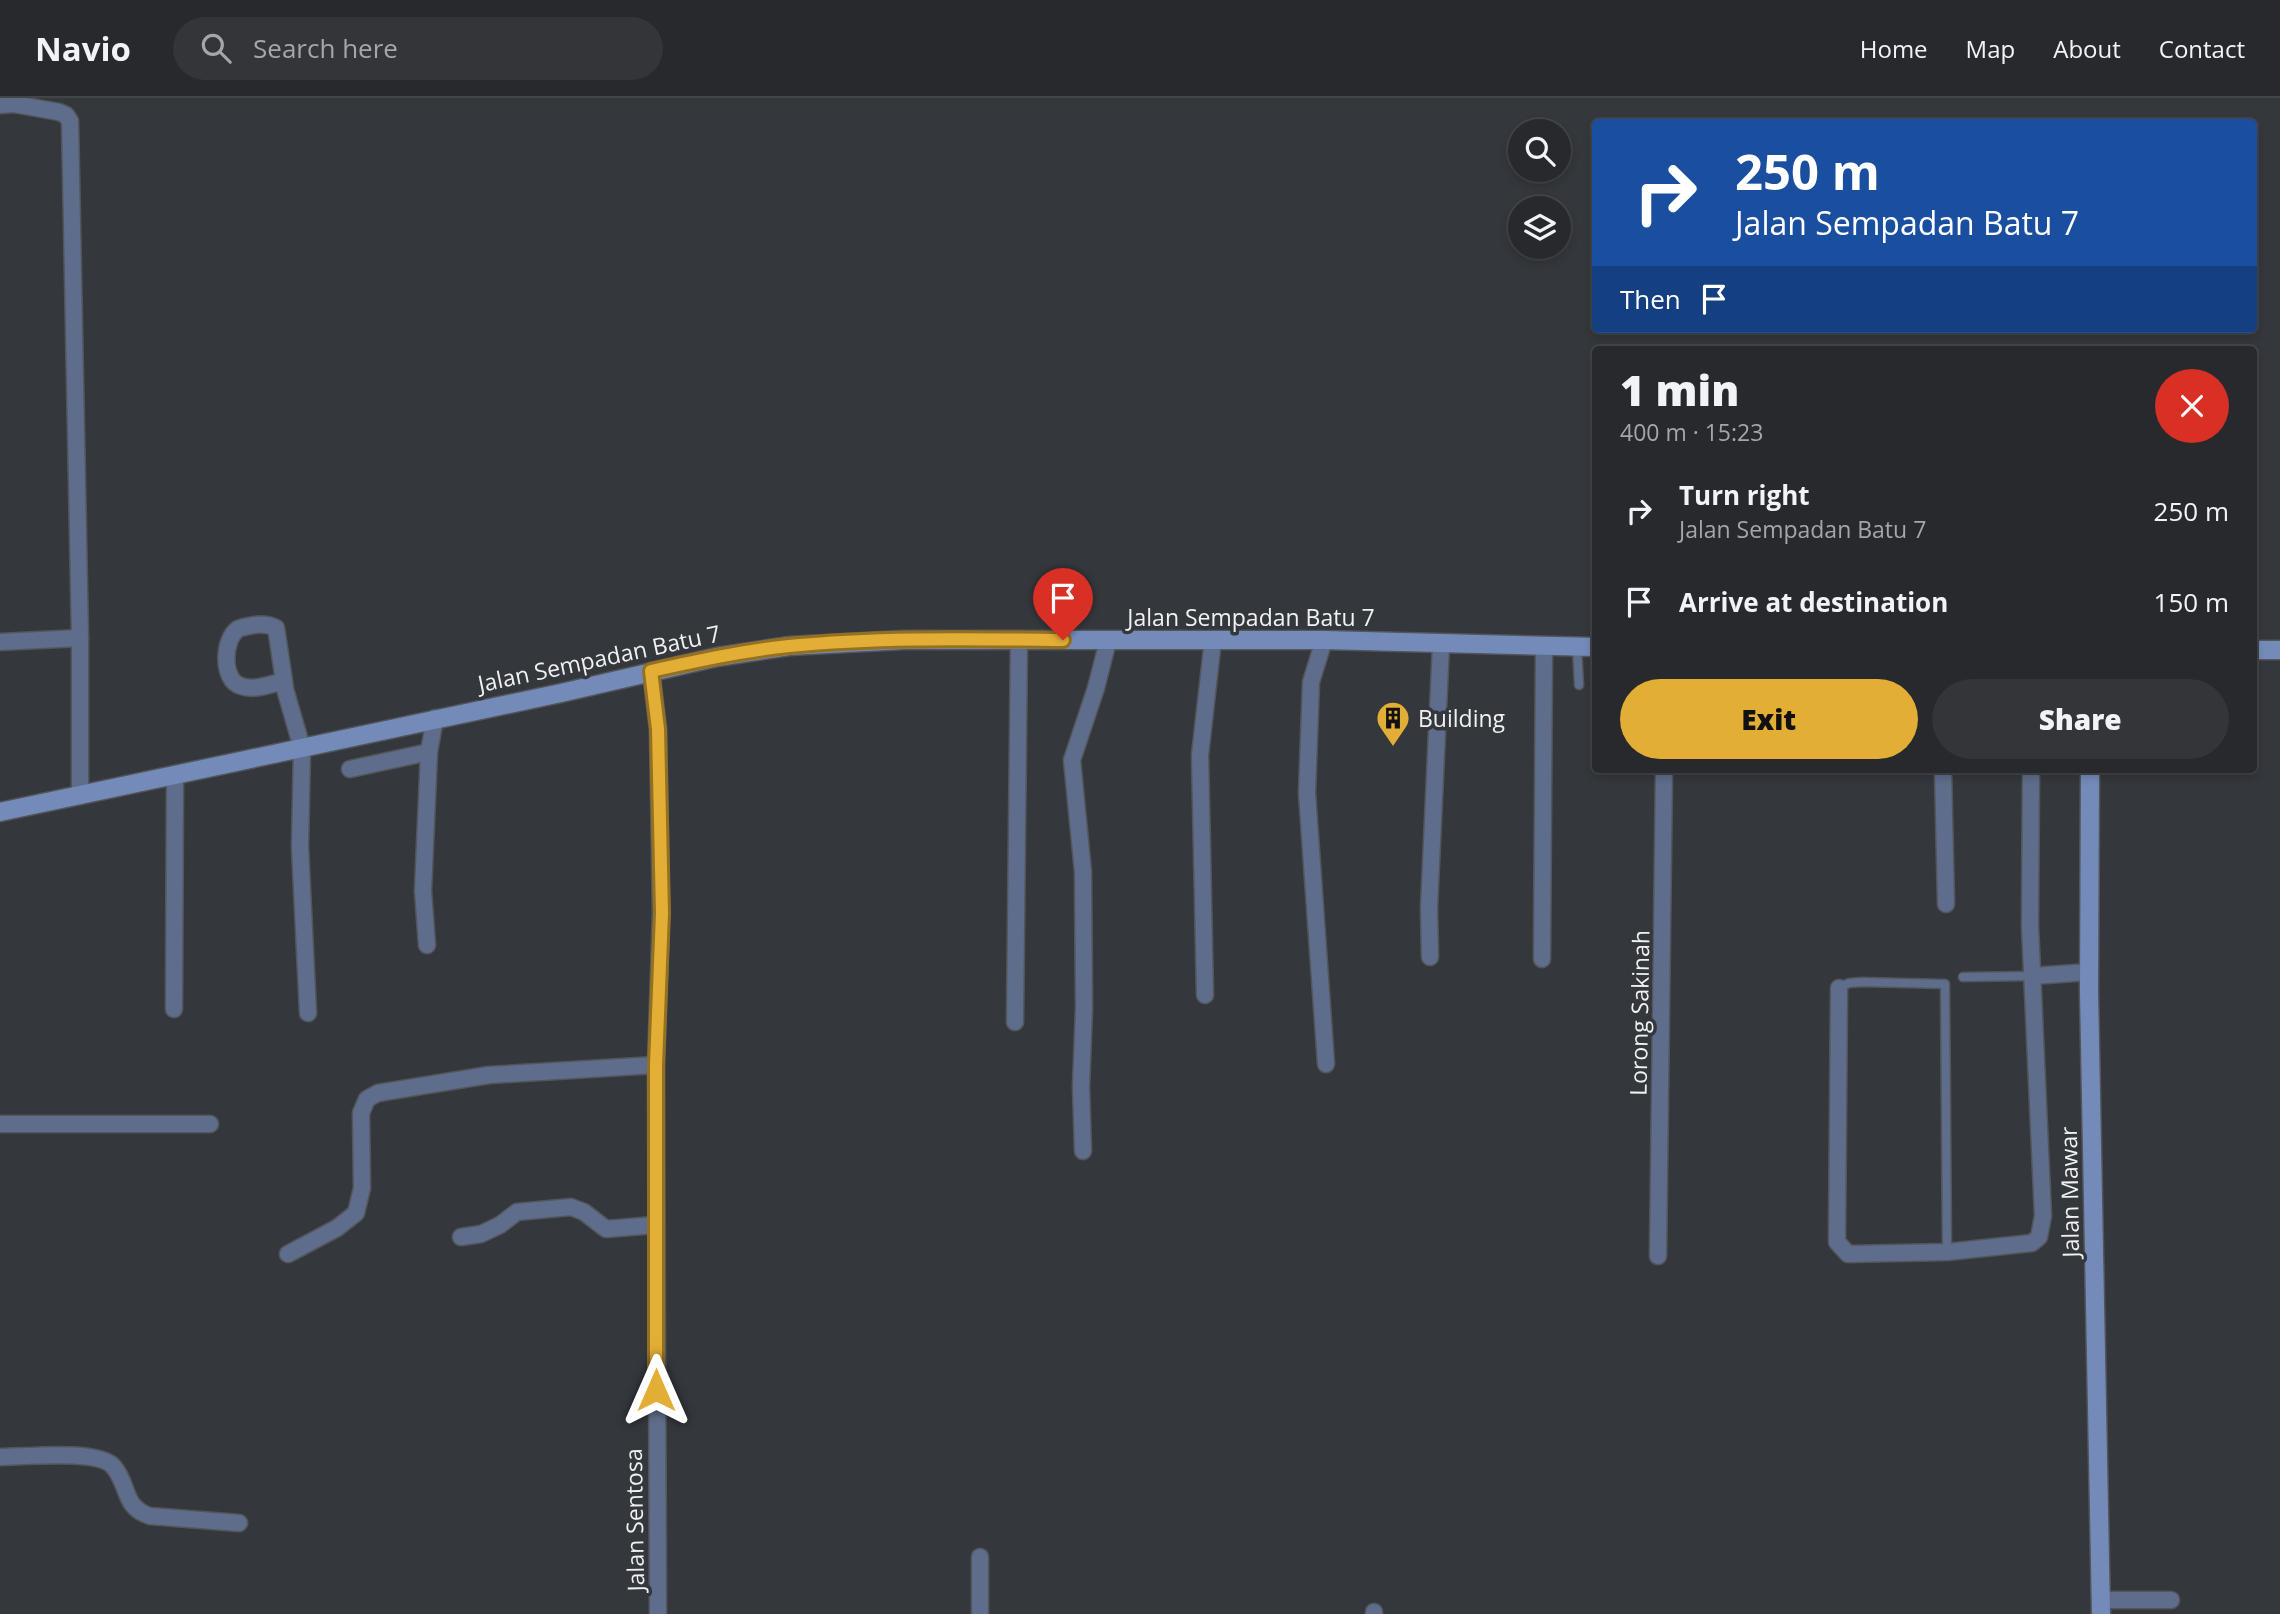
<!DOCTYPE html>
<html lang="en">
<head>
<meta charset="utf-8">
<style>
	body { margin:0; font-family:"Open Sans",sans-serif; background:#333539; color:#f1f3f6; height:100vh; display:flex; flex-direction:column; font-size:26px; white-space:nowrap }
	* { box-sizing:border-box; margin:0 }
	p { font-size:23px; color:#a4a6aa }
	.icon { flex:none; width:38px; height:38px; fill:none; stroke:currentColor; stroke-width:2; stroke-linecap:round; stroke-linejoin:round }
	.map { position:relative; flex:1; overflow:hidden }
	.side { position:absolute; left:1592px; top:248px; width:665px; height:427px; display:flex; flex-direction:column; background:#27292d; border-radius:7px; box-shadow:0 4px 10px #0003,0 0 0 2px #434549 }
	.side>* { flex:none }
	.top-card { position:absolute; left:1592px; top:21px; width:665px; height:214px; border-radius:7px; box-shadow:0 4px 10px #0003,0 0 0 2px #434549; background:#1a4fa0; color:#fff; overflow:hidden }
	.controls { position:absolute; left:1508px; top:21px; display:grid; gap:14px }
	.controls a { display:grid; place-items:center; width:63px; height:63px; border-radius:50%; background:#27292d; box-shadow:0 4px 10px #0003,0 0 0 2px #434549; font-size:35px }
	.pin { position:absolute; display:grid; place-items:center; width:60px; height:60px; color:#fff; margin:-72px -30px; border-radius:50% 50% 50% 0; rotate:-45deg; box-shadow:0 0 7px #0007 }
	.pin .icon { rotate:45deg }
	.me { position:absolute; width:77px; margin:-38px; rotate:0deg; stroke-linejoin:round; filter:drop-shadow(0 0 5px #0008) }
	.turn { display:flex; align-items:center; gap:24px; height:147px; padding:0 28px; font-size:32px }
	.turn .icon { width:91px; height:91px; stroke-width:2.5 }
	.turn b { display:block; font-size:49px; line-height:60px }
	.then { display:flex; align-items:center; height:66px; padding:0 28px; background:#0003; gap:14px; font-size:26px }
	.round { display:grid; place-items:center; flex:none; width:74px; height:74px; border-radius:37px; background:#333539 }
	.head { display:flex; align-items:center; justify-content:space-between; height:119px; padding:0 28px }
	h1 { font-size:42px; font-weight:800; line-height:52px }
	.primary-button { display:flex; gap:14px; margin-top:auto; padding:14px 28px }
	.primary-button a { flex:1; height:80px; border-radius:42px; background:#e3ae35; color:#111; font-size:28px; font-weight:800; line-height:80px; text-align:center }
	.primary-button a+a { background:#333539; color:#f1f3f6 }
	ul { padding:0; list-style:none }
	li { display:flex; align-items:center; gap:21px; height:91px; padding:0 28px }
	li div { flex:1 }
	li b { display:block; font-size:26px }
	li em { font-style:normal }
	header { display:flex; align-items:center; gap:42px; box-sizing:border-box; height:98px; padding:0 35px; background:#27292d; border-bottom:2px solid #434549 }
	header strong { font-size:33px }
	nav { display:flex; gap:38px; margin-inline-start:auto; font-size:24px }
	.search { width:490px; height:63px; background:#333539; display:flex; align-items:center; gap:18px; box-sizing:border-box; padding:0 24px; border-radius:38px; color:#a4a6aa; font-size:26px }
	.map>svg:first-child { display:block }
</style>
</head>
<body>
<header>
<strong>Navio</strong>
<div class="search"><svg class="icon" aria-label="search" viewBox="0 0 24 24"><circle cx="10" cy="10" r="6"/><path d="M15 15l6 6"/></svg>Search here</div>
<nav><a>Home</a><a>Map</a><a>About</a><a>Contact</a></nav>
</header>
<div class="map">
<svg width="2280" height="1516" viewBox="0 0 2280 1516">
	<rect width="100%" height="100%" fill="#34373c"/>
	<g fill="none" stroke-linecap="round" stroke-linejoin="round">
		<defs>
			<g id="lane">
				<polyline points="1577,549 1579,587"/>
				<polyline points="1963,879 2032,878"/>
				<polyline points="1839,890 1849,885 1862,884 1945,886 1947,1154"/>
			</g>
			<g id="street">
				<polyline points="0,7 14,6 59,14 66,17 70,23 80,540 80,698"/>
				<polyline points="1324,542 1311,584 1307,695 1326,966"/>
				<polyline points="0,544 80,540"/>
				<polyline points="651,573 658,631 661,815 656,967 658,1516"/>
				<path d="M284 583C271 586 254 593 241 588 221 582 223 541 238 531 242 529 249 528 254 527 262 526 268 526 276 530L277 536 284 583 285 591 302 650 300 749 308 915"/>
				<polyline points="350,671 429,654"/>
				<polyline points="1943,672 1946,806"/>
				<polyline points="427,847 423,793 429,654 435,620"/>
				<polyline points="1430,859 1429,810 1441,546"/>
				<polyline points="1542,861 1544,548"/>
				<polyline points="2032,878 2089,874"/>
				<polyline points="1839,890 1837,1144 1848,1156 1947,1154 2032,1145 2039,1139 2043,1118 2030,828 2031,672"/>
				<polyline points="1205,897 1200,657 1213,542"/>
				<polyline points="174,911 175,677"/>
				<polyline points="1015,924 1019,541"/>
				<polyline points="0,1026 210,1026"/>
				<polyline points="1083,1053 1081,989 1084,910 1083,774 1072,662 1096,590 1108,543"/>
				<polyline points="461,1139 481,1136 500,1127 517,1114 571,1109 584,1114 606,1131 655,1127"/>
				<polyline points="288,1156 337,1130 356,1115 362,1090 361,1015 367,1001 378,995 489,977 656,967"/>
				<polyline points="1658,1158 1664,672"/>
				<path d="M0 1359C24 1359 97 1351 113 1368 130 1388 122 1409 150 1418L239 1425"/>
				<polyline points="2101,1502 2171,1502"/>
				<polyline points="980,1516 980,1459"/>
				<polyline points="1374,1516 1374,1514"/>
			</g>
			<g id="secondary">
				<polyline points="2254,552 2280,552"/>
				<polyline points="2090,672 2089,894 2101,1516"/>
				<polyline points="0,714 561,595 717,559 789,548 904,542 1324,542 1596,549"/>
			</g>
		</defs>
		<!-- lane casing -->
		<use href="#lane" stroke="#525559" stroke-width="11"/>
		<!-- street casing -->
		<use href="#street" stroke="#525559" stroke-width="19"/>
		<!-- secondary casing -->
		<use href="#secondary" stroke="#525559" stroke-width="21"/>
		<!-- lane -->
		<use href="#lane" stroke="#5e6d8b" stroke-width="8"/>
		<!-- street -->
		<use href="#street" stroke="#5e6d8b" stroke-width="16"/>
		<!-- secondary -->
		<use href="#secondary" stroke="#748bb9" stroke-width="18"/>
	</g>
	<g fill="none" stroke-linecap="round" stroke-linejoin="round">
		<defs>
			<path id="route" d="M656 1292V967L662 815 658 631 651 573C696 563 742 553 789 548 879 539 972 541 1063 542"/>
		</defs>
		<!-- route casing -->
		<use href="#route" stroke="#947122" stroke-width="18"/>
		<!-- route -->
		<use href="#route" stroke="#e3ae35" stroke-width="12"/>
	</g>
	<!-- icons -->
	<defs>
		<symbol id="building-pin" viewBox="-11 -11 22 30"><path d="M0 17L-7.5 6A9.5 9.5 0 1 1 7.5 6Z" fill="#e3ae35" stroke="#34373c"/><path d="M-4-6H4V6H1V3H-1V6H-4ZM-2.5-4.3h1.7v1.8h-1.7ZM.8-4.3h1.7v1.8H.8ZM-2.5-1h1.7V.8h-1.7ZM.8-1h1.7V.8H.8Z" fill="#111"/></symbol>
	</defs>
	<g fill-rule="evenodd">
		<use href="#building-pin" x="1374" y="601" width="38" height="52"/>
	</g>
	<g text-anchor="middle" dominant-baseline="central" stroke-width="7" stroke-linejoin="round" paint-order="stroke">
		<!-- street labels -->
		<g font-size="23" fill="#eff1f4" stroke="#34373c">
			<text x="1251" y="519">Jalan Sempadan Batu 7</text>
			<text transform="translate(599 560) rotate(-12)">Jalan Sempadan Batu 7</text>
			<text transform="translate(1639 915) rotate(-89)">Lorong Sakinah</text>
			<text transform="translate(2069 1094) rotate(-91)">Jalan Mawar</text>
			<text transform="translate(634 1422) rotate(-91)">Jalan Sentosa</text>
		</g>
		<!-- poi labels -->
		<g font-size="23" fill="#eff1f4" stroke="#34373c" text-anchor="start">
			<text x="1418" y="620">Building</text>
		</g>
	</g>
</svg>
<div class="controls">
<a><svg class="icon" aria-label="search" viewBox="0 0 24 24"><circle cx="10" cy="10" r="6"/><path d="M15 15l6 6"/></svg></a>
<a><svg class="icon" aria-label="layers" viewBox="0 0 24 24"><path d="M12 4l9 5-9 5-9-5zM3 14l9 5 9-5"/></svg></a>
</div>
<div class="pin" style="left:1063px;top:542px;background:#d93025"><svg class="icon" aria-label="arrive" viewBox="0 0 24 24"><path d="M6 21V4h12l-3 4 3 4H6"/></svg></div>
<svg class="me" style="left:656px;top:1292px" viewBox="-20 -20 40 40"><path d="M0-17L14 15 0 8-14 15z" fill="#e3ae35" stroke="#fff" stroke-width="4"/></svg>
<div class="top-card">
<div class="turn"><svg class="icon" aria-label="right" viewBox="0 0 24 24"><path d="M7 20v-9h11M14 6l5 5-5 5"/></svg><div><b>250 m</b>Jalan Sempadan Batu 7</div></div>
<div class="then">Then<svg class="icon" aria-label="arrive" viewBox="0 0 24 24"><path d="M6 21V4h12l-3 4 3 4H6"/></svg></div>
</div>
<section class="side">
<div class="head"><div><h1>1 min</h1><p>400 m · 15:23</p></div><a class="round" style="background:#d93025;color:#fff"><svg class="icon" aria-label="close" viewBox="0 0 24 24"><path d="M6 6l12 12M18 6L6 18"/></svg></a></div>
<ul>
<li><svg class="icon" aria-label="right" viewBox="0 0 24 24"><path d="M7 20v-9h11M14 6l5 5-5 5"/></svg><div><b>Turn right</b><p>Jalan Sempadan Batu 7</p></div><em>250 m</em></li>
<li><svg class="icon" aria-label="arrive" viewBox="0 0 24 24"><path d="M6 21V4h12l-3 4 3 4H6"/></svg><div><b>Arrive at destination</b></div><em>150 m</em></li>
</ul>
<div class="primary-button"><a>Exit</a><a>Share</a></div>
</section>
</div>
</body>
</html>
